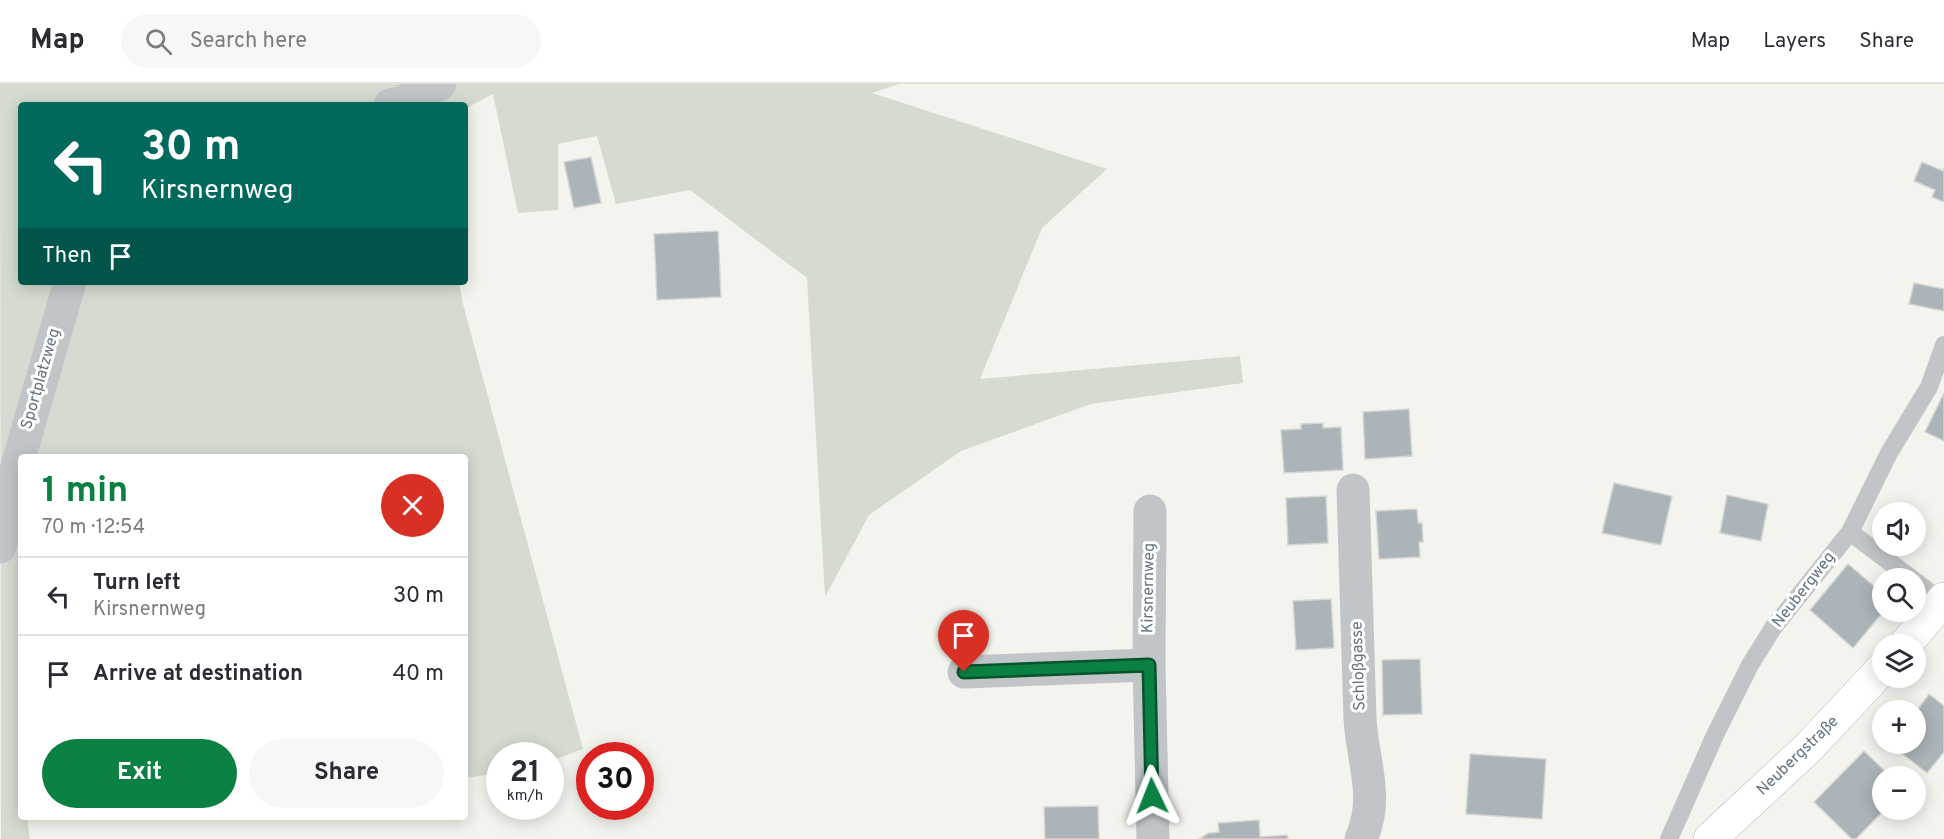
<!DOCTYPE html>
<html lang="en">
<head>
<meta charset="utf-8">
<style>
	body { margin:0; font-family:Overpass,sans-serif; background:#f7f7f7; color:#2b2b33; height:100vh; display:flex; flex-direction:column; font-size:22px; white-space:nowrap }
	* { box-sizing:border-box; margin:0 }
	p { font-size:20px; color:#7c7c81 }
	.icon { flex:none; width:33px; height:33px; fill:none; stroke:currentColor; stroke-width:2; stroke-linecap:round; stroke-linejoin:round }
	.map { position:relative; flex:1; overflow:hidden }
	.details { position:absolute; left:18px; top:370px; width:450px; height:366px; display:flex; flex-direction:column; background:#fff; border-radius:6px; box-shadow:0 3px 15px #0003 }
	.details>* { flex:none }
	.top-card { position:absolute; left:18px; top:18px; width:450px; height:183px; border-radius:6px; box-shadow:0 3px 15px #0003; background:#00695c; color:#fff; overflow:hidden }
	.controls { position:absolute; left:1872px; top:418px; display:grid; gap:12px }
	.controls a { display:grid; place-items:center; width:54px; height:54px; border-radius:50%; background:#fff; box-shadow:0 3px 15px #0003; font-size:30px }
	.speed { position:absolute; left:486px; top:658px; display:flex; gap:12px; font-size:30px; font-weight:700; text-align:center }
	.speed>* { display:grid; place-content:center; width:78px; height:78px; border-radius:50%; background:#fff; box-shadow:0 3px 15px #0003; line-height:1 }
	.speed small { font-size:15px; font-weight:400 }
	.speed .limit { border:9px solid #d22; background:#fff; color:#111 }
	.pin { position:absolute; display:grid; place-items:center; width:51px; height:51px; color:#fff; margin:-62px -26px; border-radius:50% 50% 50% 0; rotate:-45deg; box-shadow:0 0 6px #0007 }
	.pin .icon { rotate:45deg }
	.me { position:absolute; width:66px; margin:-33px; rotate:358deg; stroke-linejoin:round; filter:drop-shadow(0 0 4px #0008) }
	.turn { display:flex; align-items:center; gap:21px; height:126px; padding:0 24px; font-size:27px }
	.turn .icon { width:78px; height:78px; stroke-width:2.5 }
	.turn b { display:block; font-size:42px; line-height:51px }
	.then { display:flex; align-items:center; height:57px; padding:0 24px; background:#0003; gap:12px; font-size:22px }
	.round { display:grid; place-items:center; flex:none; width:63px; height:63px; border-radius:32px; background:#f7f7f7 }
	.summary { display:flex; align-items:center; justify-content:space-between; height:102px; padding:0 24px }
	h1 { font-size:36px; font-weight:700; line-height:45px; color:#0b8043 }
	.action { display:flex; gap:12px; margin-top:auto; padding:12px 24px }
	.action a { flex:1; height:69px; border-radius:36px; background:#0b8043; color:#fff; font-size:24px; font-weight:700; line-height:69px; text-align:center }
	.action a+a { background:#f7f7f7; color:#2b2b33 }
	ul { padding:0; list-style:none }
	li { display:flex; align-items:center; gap:18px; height:78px; padding:0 24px; border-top:2px solid #e1e1e2 }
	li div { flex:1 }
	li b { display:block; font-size:22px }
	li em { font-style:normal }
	header { display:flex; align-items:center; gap:36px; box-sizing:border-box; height:84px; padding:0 30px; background:#fff; border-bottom:2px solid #e1e1e2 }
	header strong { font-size:28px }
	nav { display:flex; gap:33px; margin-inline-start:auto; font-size:21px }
	.search { width:420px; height:54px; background:#f7f7f7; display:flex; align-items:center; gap:15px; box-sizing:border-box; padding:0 21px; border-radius:33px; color:#7c7c81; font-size:22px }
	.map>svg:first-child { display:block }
</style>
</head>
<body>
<header>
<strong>Map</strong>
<div class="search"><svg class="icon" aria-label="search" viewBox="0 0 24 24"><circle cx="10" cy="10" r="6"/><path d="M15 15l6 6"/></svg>Search here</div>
<nav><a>Map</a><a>Layers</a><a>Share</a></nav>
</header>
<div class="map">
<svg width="1944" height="755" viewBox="0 0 1944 755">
	<rect width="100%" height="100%" fill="#f4f4ef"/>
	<!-- green -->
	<polygon fill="#d5dbd0" points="0,0 899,0 872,9 1107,85 1042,144 980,295 1240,272 1243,299 1091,320 961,367 869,431 825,513 807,194 690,106 616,120 597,52 558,60 558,126 518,129 493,10 465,25 465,21 21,21 21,198 459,198 463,220 583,665 551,677 550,672 500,672 499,689 465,694 465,374 21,374 21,734 27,734 30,755 1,755"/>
	<!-- building -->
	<g fill="#abb4b8" stroke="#d5d5d2" stroke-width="1.5">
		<polygon points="591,73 601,119 574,124 564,78"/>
		<polygon points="1922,78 1943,87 1944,84 1944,118 1932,113 1935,106 1914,97"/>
		<polygon points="718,147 721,213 657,216 654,150"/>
		<polygon points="1914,199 1944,205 1944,227 1909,220"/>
		<polygon points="1944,309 1944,357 1925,348"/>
		<polygon points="1409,325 1412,372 1365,375 1363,328"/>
		<polygon points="1323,339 1323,344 1341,343 1343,386 1284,389 1281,346 1301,345 1301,340"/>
		<polygon points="1614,399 1672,412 1661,461 1602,449"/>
		<polygon points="1727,411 1768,420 1761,457 1720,449"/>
		<polygon points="1326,412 1328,459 1288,461 1286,414"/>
		<polygon points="1417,425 1418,439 1422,439 1423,458 1419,458 1420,473 1379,475 1376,427"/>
		<polygon points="1848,480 1882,509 1883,528 1853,564 1810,526"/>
		<polygon points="1331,515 1334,564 1296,566 1293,517"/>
		<polygon points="1420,575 1422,630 1383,631 1382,576"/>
		<polygon points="1929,610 1944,622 1944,668 1927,689 1890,660 1916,660 1916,628"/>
		<polygon points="1864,667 1891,693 1882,693 1884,726 1856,755 1852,755 1814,718"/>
		<polygon points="1470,670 1546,675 1542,735 1466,730"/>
		<polygon points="1098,722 1099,755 1045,755 1044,723"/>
		<polygon points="1259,736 1260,753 1287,751 1288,755 1199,755 1209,749 1219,748 1218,739"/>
	</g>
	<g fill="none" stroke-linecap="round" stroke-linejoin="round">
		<defs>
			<g id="secondary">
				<polyline points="1905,561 1944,515"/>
				<polyline points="1710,755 1808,664 1882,585"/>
			</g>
		</defs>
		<!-- secondary casing -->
		<use href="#secondary" stroke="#b3b9bd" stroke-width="34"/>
		<!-- lane -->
		<g stroke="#c1c5c8" stroke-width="18">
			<polyline points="1850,448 1912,495"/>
			<polyline points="1916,498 1942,518"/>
			<polyline points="1669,755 1715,651 1750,581 1773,544 1850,448 1889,369 1929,303 1944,261"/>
		</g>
		<!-- street -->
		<g stroke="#c1c5c8" stroke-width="33">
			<polyline points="390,21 400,19 440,0"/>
			<path d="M1353 406C1355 482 1357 558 1360 634 1362 677 1380 713 1361 755"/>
			<polyline points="1150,427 1149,581 1153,755"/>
			<polyline points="0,463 13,396 70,198"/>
			<polyline points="964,588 1149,581"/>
		</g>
		<!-- secondary -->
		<use href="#secondary" stroke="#fff" stroke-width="33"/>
	</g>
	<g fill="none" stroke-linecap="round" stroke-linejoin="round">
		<defs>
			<polyline id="route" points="964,588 1149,581 1152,712"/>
		</defs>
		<!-- route casing -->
		<use href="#route" stroke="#07532c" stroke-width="15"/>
		<!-- route -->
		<use href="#route" stroke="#0b8043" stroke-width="10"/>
	</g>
	<g text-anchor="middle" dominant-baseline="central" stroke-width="6" stroke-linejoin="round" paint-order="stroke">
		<!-- street labels -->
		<g font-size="16" fill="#617483" stroke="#fff">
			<text transform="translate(41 295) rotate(-74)">Sportplatzweg</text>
			<text transform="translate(1149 504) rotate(-89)">Kirsnernweg</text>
			<text transform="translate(1804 506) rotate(-52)">Neubergweg</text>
			<text transform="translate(1359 582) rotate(-92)">Schloßgasse</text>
			<text transform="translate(1798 672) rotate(-44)">Neubergstraße</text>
		</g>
	</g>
</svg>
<div class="controls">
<a><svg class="icon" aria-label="sound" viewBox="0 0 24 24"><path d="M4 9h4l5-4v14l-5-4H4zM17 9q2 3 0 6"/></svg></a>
<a><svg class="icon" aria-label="search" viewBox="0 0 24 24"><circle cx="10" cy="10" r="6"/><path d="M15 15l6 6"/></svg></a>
<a><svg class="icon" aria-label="layers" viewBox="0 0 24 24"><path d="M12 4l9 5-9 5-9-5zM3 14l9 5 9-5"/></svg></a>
<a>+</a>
<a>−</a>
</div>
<div class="speed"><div>21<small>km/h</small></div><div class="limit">30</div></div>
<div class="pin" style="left:964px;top:588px;background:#d93025"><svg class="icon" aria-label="arrive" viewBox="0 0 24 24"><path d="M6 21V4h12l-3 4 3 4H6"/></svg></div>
<svg class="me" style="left:1152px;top:712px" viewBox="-20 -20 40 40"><path d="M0-17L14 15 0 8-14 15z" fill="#0b8043" stroke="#fff" stroke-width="4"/></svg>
<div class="top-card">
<div class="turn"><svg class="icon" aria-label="left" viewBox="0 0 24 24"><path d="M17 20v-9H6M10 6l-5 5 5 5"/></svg><div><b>30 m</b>Kirsnernweg</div></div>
<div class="then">Then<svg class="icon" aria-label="arrive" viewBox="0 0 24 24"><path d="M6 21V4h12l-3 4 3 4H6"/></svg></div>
</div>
<section class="details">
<div class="summary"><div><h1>1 min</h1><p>70 m · 12:54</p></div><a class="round" style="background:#d93025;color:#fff"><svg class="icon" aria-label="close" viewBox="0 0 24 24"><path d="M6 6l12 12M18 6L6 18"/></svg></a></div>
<ul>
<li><svg class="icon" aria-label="left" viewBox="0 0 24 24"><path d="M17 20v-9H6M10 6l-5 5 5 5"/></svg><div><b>Turn left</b><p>Kirsnernweg</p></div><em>30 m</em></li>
<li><svg class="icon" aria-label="arrive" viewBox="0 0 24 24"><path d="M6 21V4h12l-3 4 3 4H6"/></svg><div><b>Arrive at destination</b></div><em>40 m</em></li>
</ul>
<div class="action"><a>Exit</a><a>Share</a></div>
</section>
</div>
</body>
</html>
